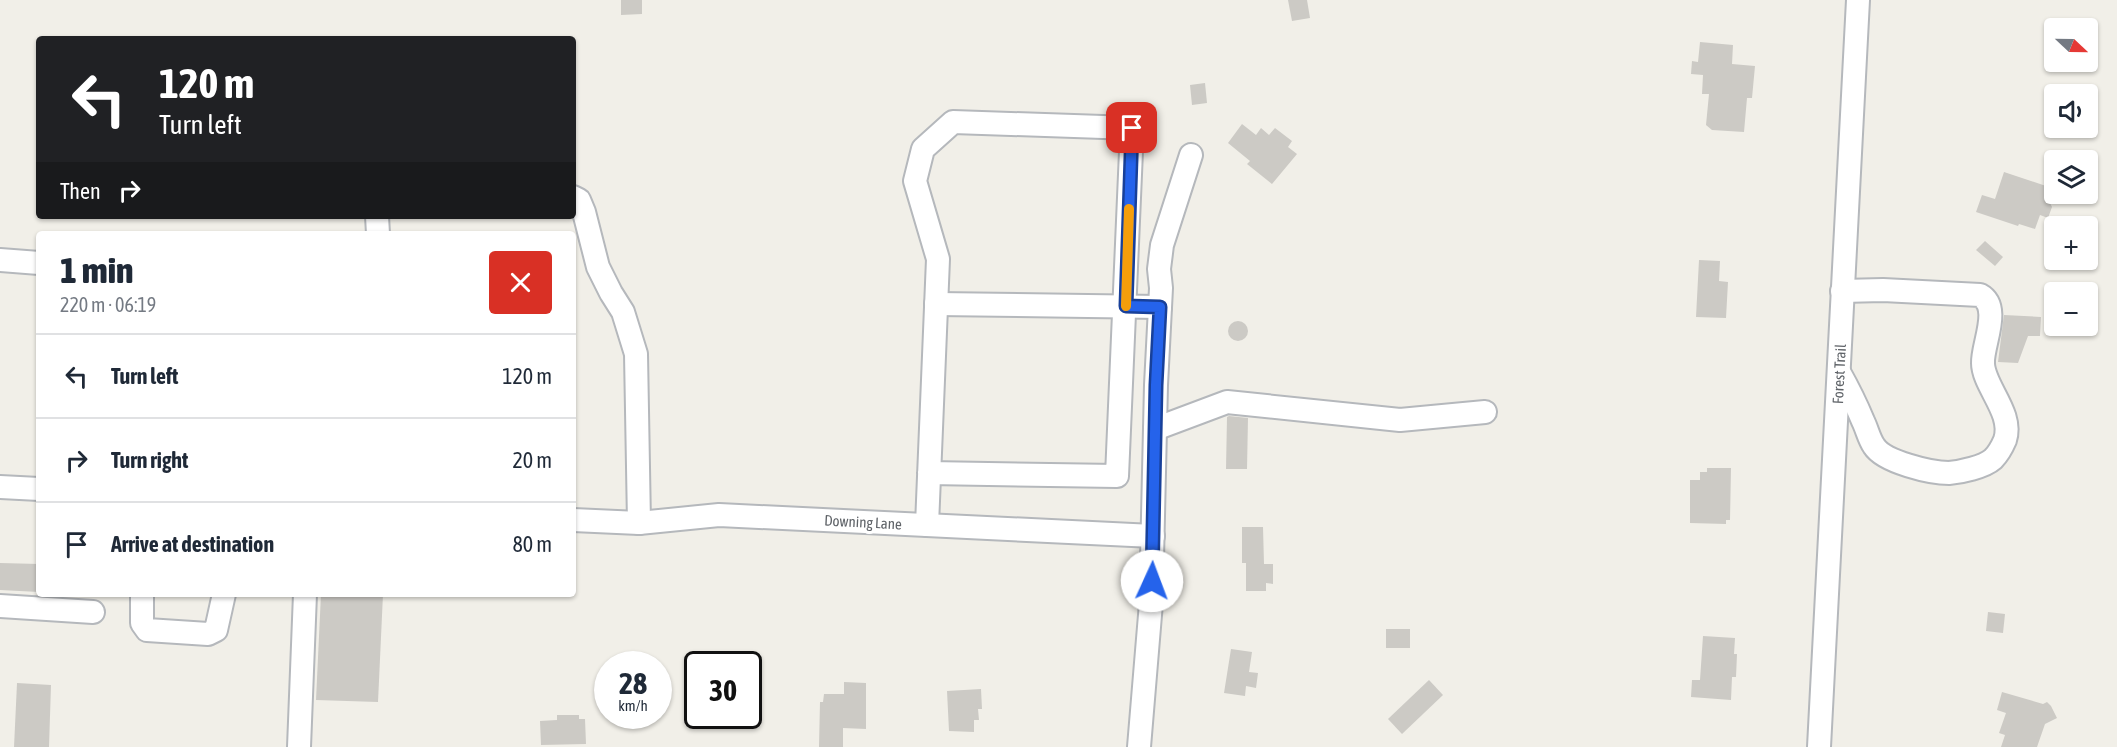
<!DOCTYPE html>
<html lang="en">
<head>
<meta charset="utf-8">
<style>
	body { margin:0; font-family:"Asap Condensed",sans-serif; background:#f2f2f3; color:#1f2937; height:100vh; display:flex; flex-direction:column; font-size:22px; white-space:nowrap }
	* { box-sizing:border-box; margin:0 }
	p { font-size:20px; color:#747a83 }
	.icon { flex:none; width:33px; height:33px; fill:none; stroke:currentColor; stroke-width:2; stroke-linecap:round; stroke-linejoin:round }
	.map { position:relative; flex:1; overflow:hidden }
	.side { position:absolute; left:36px; top:231px; width:540px; height:366px; display:flex; flex-direction:column; background:#fff; border-radius:6px; box-shadow:0 2px 4px #0004 }
	.side>* { flex:none }
	.hud { position:absolute; left:36px; top:36px; width:540px; height:183px; border-radius:6px; box-shadow:0 2px 4px #0004; background:#202124; color:#fff; overflow:hidden }
	.needle { width:39px; rotate:112deg }
	.fabs { position:absolute; left:2044px; top:18px; display:grid; gap:12px }
	.fabs a { display:grid; place-items:center; width:54px; height:54px; border-radius:6px; background:#fff; box-shadow:0 2px 4px #0004; font-size:30px }
	.speed { position:absolute; left:594px; top:651px; display:flex; gap:12px; font-size:30px; font-weight:700; text-align:center }
	.speed>* { display:grid; place-content:center; width:78px; height:78px; border-radius:50%; background:#fff; box-shadow:0 2px 4px #0004; line-height:1 }
	.speed small { font-size:15px; font-weight:400 }
	.speed .limit { border:3px solid #111; border-radius:9px; background:#fff; color:#111 }
	.pin { position:absolute; display:grid; place-items:center; width:51px; height:51px; color:#fff; margin:-26px; border-radius:12px; box-shadow:0 3px 9px #0006 }
	.me { position:absolute; width:66px; margin:-33px; rotate:2deg; stroke-linejoin:round; filter:drop-shadow(0 0 4px #0008) }
	.turn { display:flex; align-items:center; gap:21px; height:126px; padding:0 24px; font-size:27px }
	.turn .icon { width:78px; height:78px; stroke-width:2.5 }
	.turn b { display:block; font-size:42px; line-height:51px }
	.then { display:flex; align-items:center; height:57px; padding:0 24px; background:#0003; gap:12px; font-size:22px }
	.round { display:grid; place-items:center; flex:none; width:63px; height:63px; border-radius:6px; background:#f2f2f3 }
	.overview { display:flex; align-items:center; justify-content:space-between; height:102px; padding:0 24px }
	h1 { font-size:36px; font-weight:800; line-height:45px }
	ul { padding:0; list-style:none }
	li { display:flex; align-items:center; gap:18px; height:84px; padding:0 24px; border-top:2px solid #e0e1e3 }
	li div { flex:1 }
	li b { display:block; font-size:22px }
	li em { font-style:normal }
	.map>svg:first-child { display:block }
</style>
</head>
<body>
<div class="map">
<svg width="2117" height="747" viewBox="0 0 2117 747">
	<rect width="100%" height="100%" fill="#f1efe8"/>
	<!-- building -->
	<g fill="#cccac5">
		<polygon points="621,0 642,0 642,14 621,15"/>
		<polygon points="1288,0 1307,0 1310,18 1292,21"/>
		<polygon points="1700,42 1733,45 1732,64 1755,66 1752,98 1747,98 1744,132 1712,130 1706,125 1709,94 1702,94 1703,75 1691,74 1692,61 1698,62"/>
		<polygon points="1205,83 1207,103 1192,105 1190,85"/>
		<polygon points="1242,124 1256,135 1261,128 1269,135 1275,128 1292,141 1288,147 1297,154 1272,184 1247,164 1250,161 1228,143"/>
		<polygon points="2004,172 2049,187 2048,199 2052,207 2048,218 2040,215 2035,229 2019,224 2018,226 1976,212 1982,195 1995,199"/>
		<polygon points="1985,241 2003,257 1995,266 1976,250"/>
		<polygon points="1699,260 1720,261 1719,281 1728,282 1726,318 1696,317"/>
		<polygon points="2004,315 2041,317 2040,336 2028,336 2018,363 1998,362"/>
		<circle cx="1238" cy="331" r="10"/>
		<polygon points="1229,416 1248,418 1247,469 1226,469 1227,417"/>
		<polygon points="1707,468 1731,468 1730,520 1726,520 1726,524 1690,523 1690,480 1700,480 1700,472 1707,472"/>
		<polygon points="1242,527 1263,527 1264,564 1273,564 1273,584 1266,583 1266,591 1246,591 1246,563 1242,563"/>
		<polygon points="0,563 39,564 39,592 0,590"/>
		<polygon points="321,594 383,594 378,702 316,700"/>
		<polygon points="1988,612 2005,614 2003,633 1986,631"/>
		<rect x="1386" y="629" width="24" height="19"/>
		<polygon points="1703,636 1735,638 1734,654 1737,654 1736,677 1732,677 1731,700 1691,697 1692,680 1700,680"/>
		<polygon points="1231,649 1252,652 1249,672 1258,673 1256,688 1246,686 1245,696 1224,693"/>
		<polygon points="1429,680 1443,695 1402,734 1388,719"/>
		<polygon points="844,682 866,683 866,729 843,728 843,747 819,747 820,702 823,702 824,694 844,694"/>
		<polygon points="17,683 51,685 49,747 14,747"/>
		<polygon points="981,689 982,709 978,709 979,720 974,720 974,732 949,731 947,691"/>
		<polygon points="2002,692 2043,704 2047,702 2051,706 2057,718 2045,724 2037,747 2001,747 2005,735 1999,733 2006,713 1997,710"/>
		<polygon points="557,715 579,715 579,719 585,719 586,744 541,745 540,721 557,720"/>
	</g>
	<g fill="none" stroke-linecap="round" stroke-linejoin="round">
		<defs>
			<g id="minor">
				<polyline points="573,197 579,200 584,212 598,267 611,293 623,312 636,354 639,523"/>
				<polyline points="377,216 378,234"/>
				<polyline points="0,260 39,263"/>
				<polyline points="936,304 1160,307"/>
				<path d="M1839 372C1848 388 1856 404 1863 421 1867 429 1869 439 1874 446 1884 462 1931 473 1949 473 1961 472 1984 467 1993 459 1998 454 2002 447 2005 440 2014 413 1983 386 1983 363 1982 345 2002 307 1980 295L1883 290 1842 291"/>
				<polyline points="1155,429 1227,402 1400,420 1485,412"/>
				<polyline points="0,487 39,489"/>
				<polyline points="573,520 639,523 719,515 1153,536"/>
				<polyline points="927,525 938,259 915,181 923,149 953,122 1132,128 1117,476 929,473"/>
				<polyline points="142,594 142,623 147,630 208,634 216,630 224,594"/>
				<polyline points="0,606 93,612"/>
				<polyline points="299,747 305,594"/>
				<polyline points="1139,747 1151,603 1156,385 1161,288 1159,269 1162,245 1191,155"/>
				<polyline points="1819,747 1858,0"/>
			</g>
		</defs>
		<!-- minor casing -->
		<use href="#minor" stroke="#b5b8bc" stroke-width="26"/>
		<!-- minor -->
		<use href="#minor" stroke="#fff" stroke-width="22"/>
	</g>
	<g fill="none" stroke-linecap="round" stroke-linejoin="round">
		<defs>
			<polyline id="route" points="1132,128 1126,306 1160,307 1156,385 1152,581"/>
		</defs>
		<!-- route casing -->
		<use href="#route" stroke="#184099" stroke-width="15"/>
		<!-- route -->
		<use href="#route" stroke="#2563eb" stroke-width="10"/>
		<!-- slow -->
		<polyline stroke="#f59e0b" stroke-width="10" points="1126,306 1129,209"/>
	</g>
	<g text-anchor="middle" dominant-baseline="central" stroke-width="6" stroke-linejoin="round" paint-order="stroke">
		<!-- street labels -->
		<g font-size="15" fill="#5f6368" stroke="#fff">
			<text transform="translate(1839 374) rotate(-87)">Forest Trail</text>
			<text transform="translate(863 522) rotate(3)">Downing Lane</text>
		</g>
	</g>
</svg>
<div class="fabs">
<a><svg class="needle" viewBox="-14 -14 28 28"><path d="M0-13l5 13h-10z" fill="#e53935"/><path d="M0 13l5-13h-10z" fill="#747a83"/></svg></a>
<a><svg class="icon" aria-label="sound" viewBox="0 0 24 24"><path d="M4 9h4l5-4v14l-5-4H4zM17 9q2 3 0 6"/></svg></a>
<a><svg class="icon" aria-label="layers" viewBox="0 0 24 24"><path d="M12 4l9 5-9 5-9-5zM3 14l9 5 9-5"/></svg></a>
<a>+</a>
<a>−</a>
</div>
<div class="speed"><div>28<small>km/h</small></div><div class="limit">30</div></div>
<div class="pin" style="left:1132px;top:128px;background:#d93025"><svg class="icon" aria-label="arrive" viewBox="0 0 24 24"><path d="M6 21V4h12l-3 4 3 4H6"/></svg></div>
<svg class="me" style="left:1152px;top:581px" viewBox="-20 -20 40 40"><circle r="19" fill="#fff"/><path d="M0-13L10 11 0 6-10 11z" fill="#2563eb"/></svg>
<div class="hud">
<div class="turn"><svg class="icon" aria-label="left" viewBox="0 0 24 24"><path d="M17 20v-9H6M10 6l-5 5 5 5"/></svg><div><b>120 m</b>Turn left</div></div>
<div class="then">Then<svg class="icon" aria-label="right" viewBox="0 0 24 24"><path d="M7 20v-9h11M14 6l5 5-5 5"/></svg></div>
</div>
<section class="side">
<div class="overview"><div><h1>1 min</h1><p>220 m · 06:19</p></div><a class="round" style="background:#d93025;color:#fff"><svg class="icon" aria-label="close" viewBox="0 0 24 24"><path d="M6 6l12 12M18 6L6 18"/></svg></a></div>
<ul>
<li><svg class="icon" aria-label="left" viewBox="0 0 24 24"><path d="M17 20v-9H6M10 6l-5 5 5 5"/></svg><div><b>Turn left</b></div><em>120 m</em></li>
<li><svg class="icon" aria-label="right" viewBox="0 0 24 24"><path d="M7 20v-9h11M14 6l5 5-5 5"/></svg><div><b>Turn right</b></div><em>20 m</em></li>
<li><svg class="icon" aria-label="arrive" viewBox="0 0 24 24"><path d="M6 21V4h12l-3 4 3 4H6"/></svg><div><b>Arrive at destination</b></div><em>80 m</em></li>
</ul>
</section>
</div>
</body>
</html>
